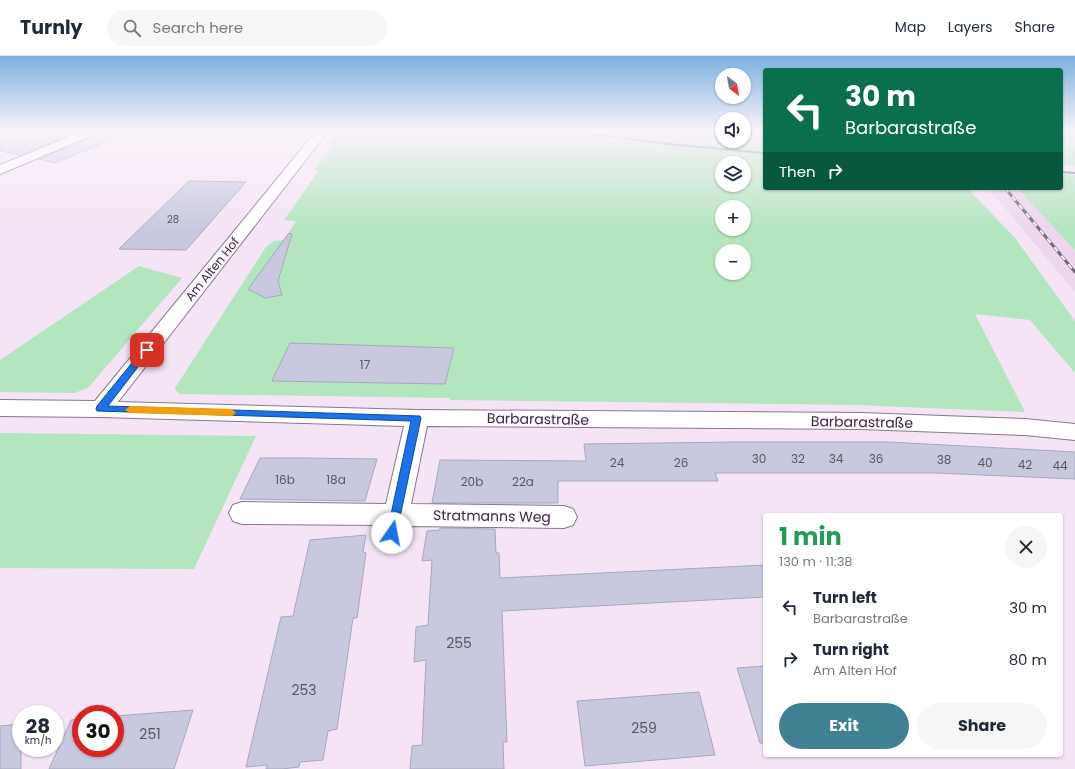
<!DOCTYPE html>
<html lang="en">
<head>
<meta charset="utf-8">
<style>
	body { margin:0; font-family:Poppins,sans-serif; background:#f6f6f7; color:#1f2937; height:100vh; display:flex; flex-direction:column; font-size:15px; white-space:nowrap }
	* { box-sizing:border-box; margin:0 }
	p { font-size:13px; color:#747a83 }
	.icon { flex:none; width:22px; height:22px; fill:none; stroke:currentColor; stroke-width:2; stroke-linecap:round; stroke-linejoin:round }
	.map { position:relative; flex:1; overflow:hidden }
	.sheet { position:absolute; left:763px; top:457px; width:300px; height:244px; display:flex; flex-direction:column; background:#fff; border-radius:4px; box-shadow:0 1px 3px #0004 }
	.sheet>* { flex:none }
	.guide { position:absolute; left:763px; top:12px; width:300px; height:122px; border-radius:4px; box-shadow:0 1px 3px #0004; background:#0b6e4f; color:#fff; overflow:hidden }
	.needle { width:26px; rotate:149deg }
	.buttons { position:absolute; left:715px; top:12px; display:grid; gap:8px }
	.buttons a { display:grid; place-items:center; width:36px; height:36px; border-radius:50%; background:#fff; box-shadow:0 1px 3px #0004; font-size:20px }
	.speed { position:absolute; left:12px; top:649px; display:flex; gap:8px; font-size:20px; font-weight:700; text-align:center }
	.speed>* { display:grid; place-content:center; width:52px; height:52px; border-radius:50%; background:#fff; box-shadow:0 1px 3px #0004; line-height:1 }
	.speed small { font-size:10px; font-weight:400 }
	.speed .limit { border:6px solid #d22; background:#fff; color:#111 }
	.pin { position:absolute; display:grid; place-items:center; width:34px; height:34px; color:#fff; margin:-17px; border-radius:8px; box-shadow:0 2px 6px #0006 }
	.me { position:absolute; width:44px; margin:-22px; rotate:12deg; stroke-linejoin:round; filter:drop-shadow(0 0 3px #0008) }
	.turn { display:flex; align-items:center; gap:14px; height:84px; padding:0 16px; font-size:18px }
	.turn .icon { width:52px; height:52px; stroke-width:2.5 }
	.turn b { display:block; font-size:28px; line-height:34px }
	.then { display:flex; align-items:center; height:38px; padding:0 16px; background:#0003; gap:8px; font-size:15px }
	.round { display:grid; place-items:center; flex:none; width:42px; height:42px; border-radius:21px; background:#f6f6f7 }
	.overview { display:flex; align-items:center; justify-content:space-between; height:68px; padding:0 16px }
	h1 { font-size:24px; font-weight:700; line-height:30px; color:#1e9e55 }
	.button { display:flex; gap:8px; margin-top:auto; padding:8px 16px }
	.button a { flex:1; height:46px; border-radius:24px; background:#3f8192; color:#fff; font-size:16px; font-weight:700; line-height:46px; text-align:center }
	.button a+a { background:#f6f6f7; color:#1f2937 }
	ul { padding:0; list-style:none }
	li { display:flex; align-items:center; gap:12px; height:52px; padding:0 16px }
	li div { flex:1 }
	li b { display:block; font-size:15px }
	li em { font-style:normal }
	header { display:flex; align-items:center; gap:24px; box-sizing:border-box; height:56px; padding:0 20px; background:#fff; border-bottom:1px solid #e0e1e3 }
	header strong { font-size:19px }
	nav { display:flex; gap:22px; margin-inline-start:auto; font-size:14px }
	.search { width:280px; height:36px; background:#f6f6f7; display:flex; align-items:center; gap:10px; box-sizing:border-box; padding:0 14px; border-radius:22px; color:#747a83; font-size:15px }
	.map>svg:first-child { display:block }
</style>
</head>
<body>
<header>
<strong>Turnly</strong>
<div class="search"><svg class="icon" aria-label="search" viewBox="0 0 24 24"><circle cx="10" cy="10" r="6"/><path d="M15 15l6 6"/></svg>Search here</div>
<nav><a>Map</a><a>Layers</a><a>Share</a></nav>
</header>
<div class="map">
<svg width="1075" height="713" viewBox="0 0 1075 713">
	<rect width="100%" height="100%" fill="#f5e4f6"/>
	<!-- built -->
	<polygon fill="#ecd7ee" points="988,132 1017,132 1075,194 1075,236"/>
	<!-- green -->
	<g fill="#b3e5bf" fill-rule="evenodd">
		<path d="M340 74H722V85H744V74H765V132H967L1015 182 1075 265V317L1030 264 975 258 1025 356 857 349 450 344V342L180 338 176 335 175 332 266 191 274 185 284 184 296 165 284 164 318 116 315 113 332 91H328L336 79 333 77ZM722 107H744V129H722ZM722 151H744V173H722ZM722 195H744V217H722Z"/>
		<polygon points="1061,74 1075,74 1075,110 1061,109"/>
		<polygon points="1061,118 1075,119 1075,194 1017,132 1061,132"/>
		<polygon points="139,210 182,222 88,332 74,337 0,336 0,304"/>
		<polygon points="0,377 256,380 194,513 0,512"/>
	</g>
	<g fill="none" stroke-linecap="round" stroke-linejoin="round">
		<!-- stream -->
		<g fill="#63849f" fill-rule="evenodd">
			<polygon points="557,74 570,74 668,87 765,96 765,98 668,89"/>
			<polygon points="1061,115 1075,116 1075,118 1061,117"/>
		</g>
	</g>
	<!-- building -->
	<g fill="#c8c9df" stroke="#a7a7bd">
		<polygon points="0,74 82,74 20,99 0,95"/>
		<polygon points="103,74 132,75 55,107 39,103 101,77"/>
		<polygon points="189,125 246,126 186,194 119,193"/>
		<polygon points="289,177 292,178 278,225 282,239 265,242 248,233"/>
		<polygon points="290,287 454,292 445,328 272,325"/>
		<polygon points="735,386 889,386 1075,396 1075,423 936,417 715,417 718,425 558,425 558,447 432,447 440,404 586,405 584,388"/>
		<polygon points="260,402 305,402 377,403 365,445 240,443"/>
		<polygon points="440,472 495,473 496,497 499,497 500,522 765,509 765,541 502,555 507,686 503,686 504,713 410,713 412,690 422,689 426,604 414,606 416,571 428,569 432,504 422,505 427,475 440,474"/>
		<polygon points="366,479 363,496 366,497 357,562 353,562 337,673 328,675 323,704 300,706 299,711 282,713 266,713 267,709 246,711 281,561 293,560 310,484"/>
		<polygon points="765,610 765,687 760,687 737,612"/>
		<polygon points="699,636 715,699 585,710 577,645"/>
		<polygon points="193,654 174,713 49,713 71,664 81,663 81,692 115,692 115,660"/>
		<polygon points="21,668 21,713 0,713 0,670"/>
	</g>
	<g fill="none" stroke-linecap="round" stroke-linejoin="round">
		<defs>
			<g id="street">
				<polygon points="86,74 102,74 100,76 0,118 0,109"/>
				<polygon points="317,74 329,74 118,346 417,354 861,357 1025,363 1075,368 1075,384 1025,379 861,373 427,370 411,448 564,450 573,453 577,461 573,469 564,472 407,470 401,485 392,488 383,485 379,477 381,469 242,468 233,465 229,457 233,449 242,446 386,448 404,370 101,361 0,360 0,344 95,345"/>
			</g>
		</defs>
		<!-- street casing -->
		<use href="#street" stroke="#877889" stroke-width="2"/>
		<!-- street -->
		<use href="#street" fill="#fff" fill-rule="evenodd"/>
		<defs>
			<polyline id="rail" points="1005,132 1075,216"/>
		</defs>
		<!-- rail casing -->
		<use href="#rail" stroke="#736974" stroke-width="3"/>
		<!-- rail -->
		<use href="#rail" stroke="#fef4ff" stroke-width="2" stroke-dasharray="5.5" stroke-linecap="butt"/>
	</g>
	<!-- sky -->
	<linearGradient id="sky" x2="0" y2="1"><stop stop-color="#7bb0dd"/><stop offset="0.43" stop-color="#faf3fb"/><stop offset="1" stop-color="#faf3fb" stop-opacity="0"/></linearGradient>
	<rect width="1075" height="174" fill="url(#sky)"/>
	<!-- route -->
	<polygon fill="#1a73e8" stroke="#114b97" points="144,292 147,292 151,294 108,350 420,360 421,362 396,480 392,482 388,480 387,477 411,365 97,355 96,353 97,350"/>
	<!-- slow -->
	<polygon fill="#f59e0b" points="130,350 232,353 236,357 232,360 130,357 125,354"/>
	<g text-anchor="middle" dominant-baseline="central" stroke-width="3" stroke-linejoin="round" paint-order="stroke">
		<!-- far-number labels -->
		<g font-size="10" fill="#5a5660">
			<text x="173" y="163">28</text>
		</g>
		<!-- far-street labels -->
		<g font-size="12" fill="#352f36" stroke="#fef4ff">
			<text transform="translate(212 213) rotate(-51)">Am Alten Hof</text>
		</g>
		<!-- number labels -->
		<g font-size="12" fill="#5a5660">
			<text x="365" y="308">17</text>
			<text x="759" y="402">30</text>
			<text x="798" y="402">32</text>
			<text x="836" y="402">34</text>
			<text x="876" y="402">36</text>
			<text x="944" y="403">38</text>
			<text x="617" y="406">24</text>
			<text x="681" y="406">26</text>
			<text x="985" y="406">40</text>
			<text x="1025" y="408">42</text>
			<text x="1060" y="409">44</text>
			<text x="285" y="423">16b</text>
			<text x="336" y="423">18a</text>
			<text x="472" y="425">20b</text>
			<text x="523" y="425">22a</text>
		</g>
		<!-- street labels -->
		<g font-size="14" fill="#352f36" stroke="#fef4ff">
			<text transform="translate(538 363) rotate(1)">Barbarastraße</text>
			<text transform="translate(862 366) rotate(1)">Barbarastraße</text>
			<text transform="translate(492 460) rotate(1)">Stratmanns Weg</text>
		</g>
		<!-- near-number labels -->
		<g font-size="14" fill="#5a5660">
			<text x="459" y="587">255</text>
			<text x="304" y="634">253</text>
			<text x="644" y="672">259</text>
			<text x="150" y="678">251</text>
		</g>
	</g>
</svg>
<div class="buttons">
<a><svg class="needle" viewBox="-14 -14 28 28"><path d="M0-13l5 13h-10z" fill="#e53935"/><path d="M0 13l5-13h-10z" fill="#747a83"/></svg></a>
<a><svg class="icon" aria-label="sound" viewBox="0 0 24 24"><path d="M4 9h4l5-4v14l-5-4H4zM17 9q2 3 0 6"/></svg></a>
<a><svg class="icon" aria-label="layers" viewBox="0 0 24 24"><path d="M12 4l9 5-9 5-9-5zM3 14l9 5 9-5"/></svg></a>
<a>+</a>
<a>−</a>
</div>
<div class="speed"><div>28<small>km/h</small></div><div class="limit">30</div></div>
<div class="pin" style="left:147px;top:294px;background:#d93025"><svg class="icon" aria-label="arrive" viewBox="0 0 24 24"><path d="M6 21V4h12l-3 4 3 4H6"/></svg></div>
<svg class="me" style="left:392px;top:477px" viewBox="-20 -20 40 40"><circle r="19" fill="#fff"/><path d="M0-13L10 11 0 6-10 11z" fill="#1a73e8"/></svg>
<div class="guide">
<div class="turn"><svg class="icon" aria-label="left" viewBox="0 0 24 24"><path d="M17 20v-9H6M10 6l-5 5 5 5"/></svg><div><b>30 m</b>Barbarastraße</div></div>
<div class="then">Then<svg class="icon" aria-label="right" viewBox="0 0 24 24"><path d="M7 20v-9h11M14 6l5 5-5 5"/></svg></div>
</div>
<section class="sheet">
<div class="overview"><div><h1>1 min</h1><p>130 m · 11:38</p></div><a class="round"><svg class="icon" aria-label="close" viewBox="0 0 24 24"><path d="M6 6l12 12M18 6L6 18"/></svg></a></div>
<ul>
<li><svg class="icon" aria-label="left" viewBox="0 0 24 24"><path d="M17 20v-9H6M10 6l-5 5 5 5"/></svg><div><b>Turn left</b><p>Barbarastraße</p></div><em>30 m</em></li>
<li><svg class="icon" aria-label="right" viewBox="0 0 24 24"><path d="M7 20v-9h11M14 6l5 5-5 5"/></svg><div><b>Turn right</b><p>Am Alten Hof</p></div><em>80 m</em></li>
</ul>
<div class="button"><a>Exit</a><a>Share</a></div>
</section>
</div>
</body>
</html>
